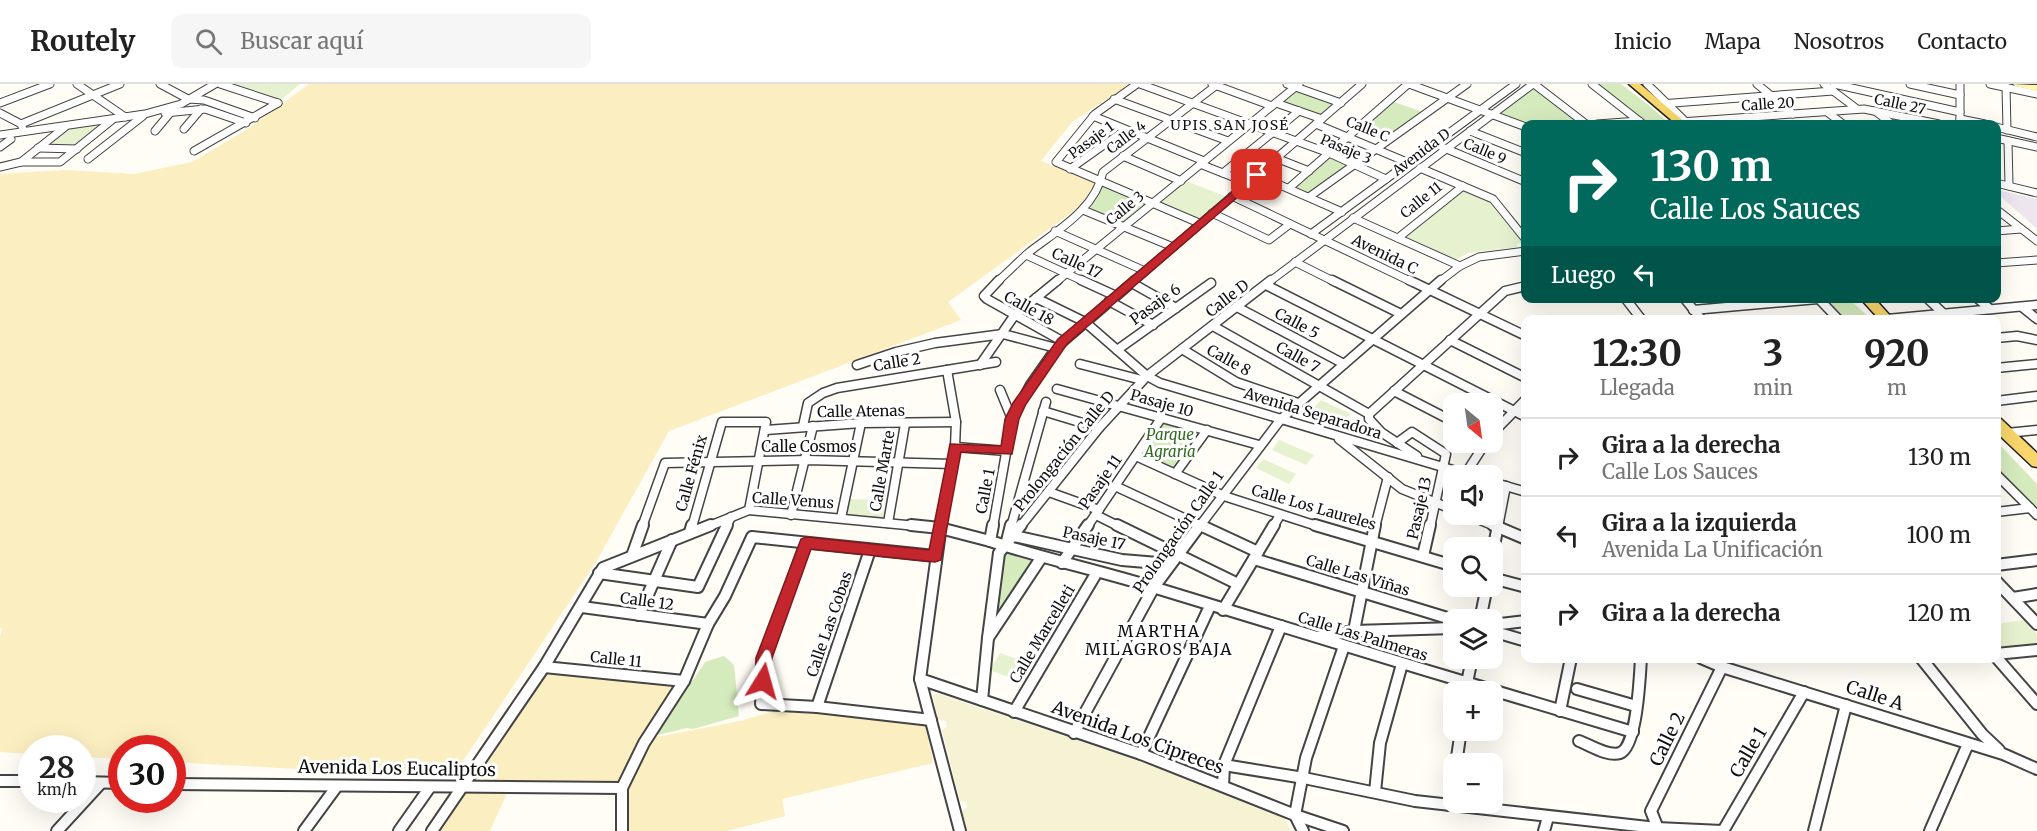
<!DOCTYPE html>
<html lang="es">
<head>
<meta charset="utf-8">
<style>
	body { margin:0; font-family:Merriweather,serif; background:#f6f6f6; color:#222; height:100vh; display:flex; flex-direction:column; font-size:22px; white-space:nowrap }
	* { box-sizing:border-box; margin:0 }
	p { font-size:20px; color:#767676 }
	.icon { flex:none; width:33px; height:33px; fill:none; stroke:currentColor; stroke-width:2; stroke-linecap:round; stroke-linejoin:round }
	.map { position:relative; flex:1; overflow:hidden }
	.details { position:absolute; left:1521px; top:231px; width:480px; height:348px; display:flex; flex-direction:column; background:#fff; border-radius:12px; box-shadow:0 6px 24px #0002 }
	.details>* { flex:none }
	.hud { position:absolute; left:1521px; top:36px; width:480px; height:183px; border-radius:12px; box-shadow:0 6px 24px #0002; background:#00695c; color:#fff; overflow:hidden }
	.needle { width:39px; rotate:151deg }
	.buttons { position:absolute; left:1443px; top:309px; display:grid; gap:12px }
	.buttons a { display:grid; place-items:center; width:60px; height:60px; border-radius:12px; background:#fff; box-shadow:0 6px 24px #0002; font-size:30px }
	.speed { position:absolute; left:18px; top:651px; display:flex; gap:12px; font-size:30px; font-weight:700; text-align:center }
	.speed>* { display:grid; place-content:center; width:78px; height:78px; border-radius:50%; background:#fff; box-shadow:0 6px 24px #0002; line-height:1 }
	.speed small { font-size:15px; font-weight:400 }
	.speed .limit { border:9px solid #d22; background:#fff; color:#111 }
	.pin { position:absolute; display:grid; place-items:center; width:51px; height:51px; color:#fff; margin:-26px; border-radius:12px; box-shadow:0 3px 9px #0006 }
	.me { position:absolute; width:66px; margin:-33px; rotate:8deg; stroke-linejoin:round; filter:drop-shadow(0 0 4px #0008) }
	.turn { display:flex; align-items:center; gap:21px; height:126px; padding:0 30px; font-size:27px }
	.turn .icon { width:78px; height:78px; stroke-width:2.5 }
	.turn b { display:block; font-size:42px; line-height:51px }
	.then { display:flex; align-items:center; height:57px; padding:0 30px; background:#0003; gap:12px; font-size:22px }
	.eta { display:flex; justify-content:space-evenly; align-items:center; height:102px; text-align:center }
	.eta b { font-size:36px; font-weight:700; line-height:42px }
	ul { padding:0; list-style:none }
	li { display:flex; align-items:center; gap:18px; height:78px; padding:0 30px; border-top:2px solid #e0e0e0 }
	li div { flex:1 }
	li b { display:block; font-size:22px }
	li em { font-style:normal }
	header { display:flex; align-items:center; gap:36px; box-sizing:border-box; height:84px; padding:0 30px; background:#fff; border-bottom:2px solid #e0e0e0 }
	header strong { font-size:28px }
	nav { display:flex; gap:33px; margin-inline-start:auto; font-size:21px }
	.search { width:420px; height:54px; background:#f6f6f6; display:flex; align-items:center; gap:15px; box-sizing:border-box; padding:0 21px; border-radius:12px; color:#767676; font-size:22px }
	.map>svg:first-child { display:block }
</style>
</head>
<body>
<header>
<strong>Routely</strong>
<div class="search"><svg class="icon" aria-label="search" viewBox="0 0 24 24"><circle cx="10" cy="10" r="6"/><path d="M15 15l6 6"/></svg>Buscar aquí</div>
<nav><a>Inicio</a><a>Mapa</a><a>Nosotros</a><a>Contacto</a></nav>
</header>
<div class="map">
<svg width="2037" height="747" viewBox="0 0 2037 747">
	<rect width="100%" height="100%" fill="#fffdf5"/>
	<!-- industrial -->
	<polygon fill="#eee6ef" points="1997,106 2037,115 2037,145 1997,109"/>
	<!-- farmland -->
	<polygon fill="#f6f3d4" points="936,609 1136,676 1276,727 1285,735 1291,747 967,747 962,727 967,723 966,718 960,717 942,646 947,643 946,637 938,636 933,612"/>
	<!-- green -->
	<g fill="#d5ebbd">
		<polygon points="1595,0 1621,0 1651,23 1670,40 1646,40"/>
		<path d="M1532 4C1544 6 1570 30 1578 40L1525 41 1498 30Z"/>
		<polygon points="1297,6 1334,18 1319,31 1282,18"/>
		<polygon points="1394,18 1423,28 1381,57 1360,48"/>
		<polygon points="1329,72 1350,81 1308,112 1293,104"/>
		<polygon points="1102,102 1146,121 1122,140 1088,125"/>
		<polygon points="1821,215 1849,215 1871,235 1842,235"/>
		<polygon points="1165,337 1199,347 1172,385 1143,371"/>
		<polygon points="1996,357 2037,400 2037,429 1997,389"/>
		<polygon points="1007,469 1035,477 996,532 1002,472"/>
		<polygon points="724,572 734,581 739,632 693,645 687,644 658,651 661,635 683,604 694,595 705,578"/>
	</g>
	<!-- sand -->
	<g fill="#fbeec1">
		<polygon points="309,0 1130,0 1072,38 1041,77 1096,99 1078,124 948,218 961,236 669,347 596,478 457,686 438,693 173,678 172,664 122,664 121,675 83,673 82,664 32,664 31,670 0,668 0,553 2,546 0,543 0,90 65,86 134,90 192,78 248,45"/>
		<polygon points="549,586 680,599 657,646 657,653 740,637 774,627 810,627 925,638 933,679 782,715 785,732 727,747 626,747 624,705 512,698 490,747 437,747 542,591"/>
	</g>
	<!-- pitch -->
	<g fill="#e6f2cf">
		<polygon points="226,0 300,0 280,17"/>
		<polygon points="107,39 77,63 44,63 66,44"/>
		<polygon points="1186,97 1227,113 1198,137 1156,120"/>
		<polygon points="1464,105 1491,116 1523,159 1517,160 1517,163 1468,169 1453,177 1404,153"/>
		<polygon points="1321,316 1351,330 1342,340 1312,326"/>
		<polygon points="1279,356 1314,371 1306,381 1272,366"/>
		<polygon points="1263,375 1296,390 1289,400 1256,384"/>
		<polygon points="850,415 886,416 883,435 847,434"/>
		<polygon points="2024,536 2037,550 2037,560 1997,565 1996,540"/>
		<polygon points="1000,569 1033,581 1023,599 990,586"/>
	</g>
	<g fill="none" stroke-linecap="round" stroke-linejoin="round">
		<defs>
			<g id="street-far2">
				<polyline points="77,0 125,33"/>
				<polyline points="160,0 188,15 204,16 255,34"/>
				<polyline points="220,0 278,19"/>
				<polyline points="1137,0 1095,30 1056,78 1199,139"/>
				<polyline points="1140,0 1329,69 1386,95"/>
				<polyline points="1212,0 1272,22"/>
				<polyline points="1287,0 1341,19"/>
				<polyline points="1409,0 1526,43"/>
				<polyline points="1534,0 1586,40"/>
				<polyline points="1592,0 1643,40"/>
				<polyline points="1647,0 1686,38"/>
				<polyline points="1757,0 1793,30"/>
				<polyline points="1824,0 1857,25"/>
				<polyline points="1834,0 1960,28"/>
				<polyline points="1910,0 1960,11"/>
				<polyline points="1960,0 1960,40"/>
				<polyline points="1990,0 2037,10"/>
				<polyline points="2006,3 2007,46"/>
				<polyline points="1114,15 1228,57"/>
				<polyline points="0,19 50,0"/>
				<polyline points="1276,19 1322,35"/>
				<polyline points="1660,20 1833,7"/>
				<polyline points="1875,27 1892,40"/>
				<polyline points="1827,28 1843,40"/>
				<polyline points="0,29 21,40 23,45"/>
				<polyline points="165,29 205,25 246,39"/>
				<polyline points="1093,32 1204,77"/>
				<polyline points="1960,35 1985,40"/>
				<polyline points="1680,38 1864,25 1939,40"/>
				<polyline points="21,40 120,0"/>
				<polyline points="1316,40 1409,79"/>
				<polyline points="1597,40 1639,37"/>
				<polyline points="1996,43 2037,53"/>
				<polyline points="184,45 201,25"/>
				<polyline points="155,47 170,29"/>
				<polyline points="1470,47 1526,69"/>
				<polyline points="0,51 145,30 181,20 215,0"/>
				<polyline points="1996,54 2037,63"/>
				<polyline points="2008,57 2009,102"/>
				<polyline points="0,63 11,55"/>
				<polyline points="1442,63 1526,98"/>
				<polyline points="38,64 77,65"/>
				<polyline points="194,67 278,19"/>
				<polyline points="1123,72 1181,97"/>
				<polyline points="1276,74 1309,87"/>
				<polyline points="88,75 143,32"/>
				<polyline points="21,78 60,78 112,36"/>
				<polyline points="1200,80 1248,99"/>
				<polyline points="0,83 21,78 65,43"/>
				<polyline points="1420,84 1493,115 1526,156"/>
				<polyline points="1070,85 1125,46"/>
				<polyline points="1223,89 1299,27"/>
				<polyline points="1257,91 1342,128"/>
				<polyline points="1996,99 2037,109"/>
				<polyline points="1289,104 1408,0"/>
				<polyline points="1232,112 1412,198"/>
				<polyline points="1309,113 1467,0"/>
				<polyline points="1996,125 2037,157"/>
				<polyline points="1083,126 1173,163"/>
				<polyline points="1212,129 1269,156 1290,140"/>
				<polyline points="1353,134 1460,182"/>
				<polyline points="1055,147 1145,187"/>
				<polyline points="1996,147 2021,145"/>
				<polyline points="1311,150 1516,0"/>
				<polyline points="1398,154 1463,102"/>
				<polyline points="1026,171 1085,198"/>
				<polyline points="1295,178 1335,198"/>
				<polyline points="1996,179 2037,176"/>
				<path d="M997 198C1008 188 1018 178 1028 169 1056 147 1095 126 1103 88L1218 0"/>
				<polyline points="1056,198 1299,0"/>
				<polyline points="1133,198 1362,0"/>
				<polyline points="1269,198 1533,0"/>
				<polyline points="1439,198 1460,182 1479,173 1526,167"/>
			</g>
			<g id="street-far1">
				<polyline points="999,196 984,212 987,215 1062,257"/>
				<polyline points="1081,196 1116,212"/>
				<polyline points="1332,196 1401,230"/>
				<polyline points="1409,196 1526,252"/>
				<polyline points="1132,199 1176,224"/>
				<polyline points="1266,201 1526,333"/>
				<polyline points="1036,214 1085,238 1147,292 1160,299 1473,392"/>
				<polyline points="1625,214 1642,236"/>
				<polyline points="1684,214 1702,236"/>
				<polyline points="1818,214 1839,236"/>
				<polyline points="1927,214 1944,230"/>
				<polyline points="1977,214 1990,225"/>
				<polyline points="1109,217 1153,241"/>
				<polyline points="1237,223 1344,280"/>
				<polyline points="2022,223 2037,235"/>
				<polyline points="1693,226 1818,215"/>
				<polyline points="1887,235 2037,221"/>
				<polyline points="1213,242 1369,330"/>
				<polyline points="1996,254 2017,252 2037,256"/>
				<polyline points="1450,256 1526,294"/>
				<polyline points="1182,265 1236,298 1298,319"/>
				<polyline points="1117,266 1211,199"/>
				<polyline points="1080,280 1142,296"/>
				<polyline points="857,281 896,268 935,259 1003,250 1056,264"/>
				<polyline points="980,281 1014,232 1058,196"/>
				<polyline points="1996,284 2037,280"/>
				<polyline points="1057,305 1259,361"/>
				<polyline points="1000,306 1012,335"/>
				<polyline points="1394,307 1454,338"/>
				<polyline points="1996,317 2037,312"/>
				<polyline points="1043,327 1099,344"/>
				<polyline points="1369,330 1505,207 1526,202"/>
				<polyline points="1369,330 1369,335 1381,348 1417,372"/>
				<polyline points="803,342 808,319 823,309 837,304 996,278"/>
				<polyline points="766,346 861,339 956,338"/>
				<polyline points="2007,349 2037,346"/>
				<polyline points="1492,350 1526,315"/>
				<polyline points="1339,355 1402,405 1454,426"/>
				<polyline points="1397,359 1412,348 1446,370 1430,443"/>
				<polyline points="955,363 1007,367"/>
				<polyline points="1136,372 1224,412 1320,443"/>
				<polyline points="1466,389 1486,358"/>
				<polyline points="1175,390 1207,346"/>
				<polyline points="1996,390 2037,431"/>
				<polyline points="1492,398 1526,408"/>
				<polyline points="1115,402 1203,443"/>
				<polyline points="1049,408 1099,426"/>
				<polyline points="1996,428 2030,424"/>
				<polyline points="1466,430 1497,443"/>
				<polyline points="791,431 813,342"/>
				<polyline points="1096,431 1120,443"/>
				<polyline points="841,434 861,339"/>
				<polyline points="888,439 905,340"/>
				<polyline points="642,443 665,379 808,376 952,380"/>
				<polyline points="692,443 722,338 766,338 749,426"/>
				<polyline points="707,443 749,426 927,443"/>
				<polyline points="726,443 731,433"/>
				<polyline points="940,443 955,363 956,338 947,286"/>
				<polyline points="993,443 1012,335 1030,301 1056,264 1135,196"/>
				<polyline points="1011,443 1046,318"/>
				<polyline points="1020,443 1099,344 1147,292 1271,196"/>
				<polyline points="1087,443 1162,333"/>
				<polyline points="1199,443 1281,335 1441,196"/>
				<polyline points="1273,443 1280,431"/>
				<polyline points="1375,443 1388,393"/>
				<polyline points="1498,443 1506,402"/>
			</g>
			<g id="street">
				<polyline points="911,441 940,444 990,457"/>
				<polyline points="941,441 920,595 960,747"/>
				<path d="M993 441 990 457C1045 475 1101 487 1156 504 1314 553 1474 601 1633 648"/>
				<polyline points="1117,441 1238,500"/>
				<polyline points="1200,441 1258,468"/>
				<polyline points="1315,441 1454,482"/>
				<polyline points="1493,441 1526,455"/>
				<polyline points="690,448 692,441"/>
				<polyline points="1014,452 1122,476 1170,480"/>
				<polyline points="1007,457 1011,441"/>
				<polyline points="806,459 764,575 761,620 817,623 931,636"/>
				<polyline points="632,472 643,441"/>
				<polyline points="1423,472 1430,441"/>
				<polyline points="1492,472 1498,441"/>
				<polyline points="1254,475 1454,536"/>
				<polyline points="1062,479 1088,441"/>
				<polyline points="1996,481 2037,476"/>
				<polyline points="599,489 698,503 727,441"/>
				<polyline points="1492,494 1526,503"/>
				<polyline points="1996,497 2037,540"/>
				<polyline points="2013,514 2037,510"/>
				<polyline points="582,523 708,540"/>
				<polyline points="1223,526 1274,441"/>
				<polyline points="639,531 672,456"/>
				<polyline points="1480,536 1487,502"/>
				<polyline points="1492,541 1526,537"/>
				<polyline points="1354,547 1375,441"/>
				<polyline points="1492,547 1526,557"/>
				<polyline points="1318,553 1354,547 1454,544"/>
				<polyline points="988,554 999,469 1021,441"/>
				<polyline points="1996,570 2037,566"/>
				<polyline points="1996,573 2037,620"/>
				<polyline points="1701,574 1722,583 2003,670 2037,685"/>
				<polyline points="1921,574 1982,650 1999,666"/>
				<polyline points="544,583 684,597"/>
				<polyline points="920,595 1141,670 1295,731 1343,747"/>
				<polyline points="1467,599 1472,574"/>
				<polyline points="1577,605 1636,622"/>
				<polyline points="982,616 988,554 1041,474"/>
				<polyline points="817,623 870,466"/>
				<polyline points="1560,627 1571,574"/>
				<polyline points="1014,628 1097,488"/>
				<polyline points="1074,649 1154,503 1200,441"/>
				<path d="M1579 657C1590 661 1608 673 1620 669 1637 663 1640 591 1641 574"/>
				<polyline points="1141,670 1210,522"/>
				<polyline points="1456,680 1461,646"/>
				<polyline points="1224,681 1304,694 1415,717 1657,744 1722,747"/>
				<polyline points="0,697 32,697"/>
				<polyline points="82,698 122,699"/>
				<polyline points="172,700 622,704"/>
				<polyline points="1223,702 1224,681 1281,542"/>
				<polyline points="1375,708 1380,659 1402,580"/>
				<polyline points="1449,721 1454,693"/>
				<polyline points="57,747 101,699"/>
				<polyline points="304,747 337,702"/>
				<polyline points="399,747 430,703"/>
				<polyline points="432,747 544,583 603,484 711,441"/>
				<polyline points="622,747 622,704 644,659 684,597 708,540 725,512 752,453 935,472"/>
				<polyline points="1303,747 1295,731 1306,674 1344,562"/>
				<polyline points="1544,747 1548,733"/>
				<polyline points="1659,747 1651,727 1722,583"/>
				<polyline points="1723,747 1804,608"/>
				<polyline points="1814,747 1846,621"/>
				<polyline points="1930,747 1968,660"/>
			</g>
			<polygon id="secondary" points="2013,0 2037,1 2037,7 2015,2"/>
			<g id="primary">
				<polygon points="1629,0 1640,0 1687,40 1676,40"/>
				<polygon points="1860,214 1874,214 1894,236 1880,236"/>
				<polygon points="1996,334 2001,335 2037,369 2037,383 2032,382 1996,348"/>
			</g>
		</defs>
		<!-- street-far2 casing -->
		<use href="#street-far2" stroke="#444" stroke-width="9"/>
		<!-- street-far1 casing -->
		<use href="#street-far1" stroke="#444" stroke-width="11"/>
		<!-- street casing -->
		<use href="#street" stroke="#444" stroke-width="14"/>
		<!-- secondary casing -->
		<use href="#secondary" stroke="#333" stroke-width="2"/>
		<!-- primary casing -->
		<use href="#primary" stroke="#222" stroke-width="3"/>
		<!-- street-far2 -->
		<use href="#street-far2" stroke="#fff" stroke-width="7"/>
		<!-- street-far1 -->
		<use href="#street-far1" stroke="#fff" stroke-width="8"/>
		<!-- street -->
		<use href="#street" stroke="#fff" stroke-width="10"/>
		<!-- secondary -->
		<use href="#secondary" fill="#fff6b0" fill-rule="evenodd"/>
		<!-- primary -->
		<use href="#primary" fill="#f9d66b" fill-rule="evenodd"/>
	</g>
	<!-- route -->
	<polygon fill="#c4262e" stroke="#7f191e" stroke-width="1.5" points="1257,87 1261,88 1261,93 1067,260 1026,320 1019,335 1012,370 961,368 941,476 935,478 811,465 772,574 768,602 763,604 757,602 755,597 756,574 801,455 806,453 929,466 950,360 1001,362 1005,335 1013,319 1058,255"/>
	<g text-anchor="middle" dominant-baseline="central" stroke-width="6" stroke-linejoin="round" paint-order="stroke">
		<!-- far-street labels -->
		<g font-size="14" fill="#111" stroke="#fff">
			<text transform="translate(1768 20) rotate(-4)">Calle 20</text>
			<text transform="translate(1900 20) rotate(12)">Calle 27</text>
			<text transform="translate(1368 45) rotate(22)">Calle C</text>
			<text transform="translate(1126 53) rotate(-37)">Calle 4</text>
			<text transform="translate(1091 56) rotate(-36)">Pasaje 1</text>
			<text transform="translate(1346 65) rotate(23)">Pasaje 3</text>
			<text transform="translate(1485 67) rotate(23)">Calle 9</text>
			<text transform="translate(1421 68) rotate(-37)">Avenida D</text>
			<text transform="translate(1421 116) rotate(-39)">Calle 11</text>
			<text transform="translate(1125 124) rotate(-39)">Calle 3</text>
		</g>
		<!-- far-neighbourhood labels -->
		<g font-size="14" letter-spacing="1.5" fill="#111" stroke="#fff">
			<text x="1230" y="41">UPIS SAN JOSÉ</text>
		</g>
		<!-- street labels -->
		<g font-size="15" fill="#111" stroke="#fff">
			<text transform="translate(1385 170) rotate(26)">Avenida C</text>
			<text transform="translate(1077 179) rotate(25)">Calle 17</text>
			<text transform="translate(1227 214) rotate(-38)">Calle D</text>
			<text transform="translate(1155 220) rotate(-36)">Pasaje 6</text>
			<text transform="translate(1029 224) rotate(29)">Calle 18</text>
			<text transform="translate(1297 239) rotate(28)">Calle 5</text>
			<text transform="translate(1298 273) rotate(29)">Calle 7</text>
			<text transform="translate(1229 276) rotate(29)">Calle 8</text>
			<text transform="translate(897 278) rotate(-9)">Calle 2</text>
			<text transform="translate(1162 319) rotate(16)">Pasaje 10</text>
			<text transform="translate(861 327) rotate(-1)">Calle Atenas</text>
			<text transform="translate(1313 329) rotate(17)">Avenida Separadora</text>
			<text x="809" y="362">Calle Cosmos</text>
			<text transform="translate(1064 367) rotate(-51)">Prolongación Calle D</text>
			<text transform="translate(882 387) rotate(-80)">Calle Marte</text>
			<text transform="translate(691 389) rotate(-74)">Calle Fénix</text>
			<text transform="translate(1100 398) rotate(-55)">Pasaje 11</text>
			<text transform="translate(985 407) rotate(-79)">Calle 1</text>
			<text transform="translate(793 416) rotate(4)">Calle Venus</text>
			<text transform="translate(1314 423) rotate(16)">Calle Los Laureles</text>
			<text transform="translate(1419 424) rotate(-77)">Pasaje 13</text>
			<text transform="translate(1178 448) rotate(-55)">Prolongación Calle 1</text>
			<text transform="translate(1094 454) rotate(12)">Pasaje 17</text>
			<text transform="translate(1358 491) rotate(17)">Calle Las Viñas</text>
			<text transform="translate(647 517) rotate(8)">Calle 12</text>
			<text transform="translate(829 540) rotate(-71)">Calle Las Cobas</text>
			<text transform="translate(1042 550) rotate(-59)">Calle Marcelleti</text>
			<text transform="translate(1363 552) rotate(17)">Calle Las Palmeras</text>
			<text transform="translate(616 575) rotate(6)">Calle 11</text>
		</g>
		<!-- park labels -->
		<g font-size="15" font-style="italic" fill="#2f6b1f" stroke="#fff">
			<text x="1170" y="350">Parque<tspan x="1170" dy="17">Agraria</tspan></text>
		</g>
		<!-- neighbourhood labels -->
		<g font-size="16" letter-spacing="1.5" fill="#111" stroke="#fff">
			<text x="1159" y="547">MARTHA<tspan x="1159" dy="18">MILAGROS BAJA</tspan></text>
		</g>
		<!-- near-street labels -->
		<g font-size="18" fill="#111" stroke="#fff">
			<text transform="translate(1875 611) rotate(18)">Calle A</text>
			<text transform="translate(1138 653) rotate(20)">Avenida Los Cipreces</text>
			<text transform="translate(1667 655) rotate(-64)">Calle 2</text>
			<text transform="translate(1748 668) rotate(-60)">Calle 1</text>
			<text transform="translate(397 684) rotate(1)">Avenida Los Eucaliptos</text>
		</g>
	</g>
</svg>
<div class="buttons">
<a><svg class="needle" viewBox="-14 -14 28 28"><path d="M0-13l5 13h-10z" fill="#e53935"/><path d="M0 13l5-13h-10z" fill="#767676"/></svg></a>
<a><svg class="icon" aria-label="sound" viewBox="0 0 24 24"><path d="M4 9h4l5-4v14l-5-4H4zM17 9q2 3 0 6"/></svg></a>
<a><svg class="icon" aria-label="search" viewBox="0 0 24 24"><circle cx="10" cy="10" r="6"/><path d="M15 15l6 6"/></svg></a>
<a><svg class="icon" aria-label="layers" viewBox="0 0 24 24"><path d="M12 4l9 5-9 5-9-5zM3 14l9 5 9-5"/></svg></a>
<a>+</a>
<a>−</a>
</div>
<div class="speed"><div>28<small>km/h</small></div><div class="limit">30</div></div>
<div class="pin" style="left:1257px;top:91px;background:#d93025"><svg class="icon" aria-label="arrive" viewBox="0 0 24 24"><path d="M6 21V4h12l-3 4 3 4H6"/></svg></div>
<svg class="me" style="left:763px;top:597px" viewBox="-20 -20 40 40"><path d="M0-17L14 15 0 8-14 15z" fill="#c4262e" stroke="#fff" stroke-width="4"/></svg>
<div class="hud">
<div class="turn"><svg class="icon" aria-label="right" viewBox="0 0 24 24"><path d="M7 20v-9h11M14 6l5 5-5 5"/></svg><div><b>130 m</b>Calle Los Sauces</div></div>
<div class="then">Luego<svg class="icon" aria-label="left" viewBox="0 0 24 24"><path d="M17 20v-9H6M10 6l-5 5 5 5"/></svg></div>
</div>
<section class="details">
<div class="eta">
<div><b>12:30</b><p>Llegada</p></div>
<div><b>3</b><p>min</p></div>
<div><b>920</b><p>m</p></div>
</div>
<ul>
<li><svg class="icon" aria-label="right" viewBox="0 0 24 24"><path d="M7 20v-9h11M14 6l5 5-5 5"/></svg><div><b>Gira a la derecha</b><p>Calle Los Sauces</p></div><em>130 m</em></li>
<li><svg class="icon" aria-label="left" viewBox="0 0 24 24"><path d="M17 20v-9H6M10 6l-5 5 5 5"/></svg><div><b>Gira a la izquierda</b><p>Avenida La Unificación</p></div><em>100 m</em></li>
<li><svg class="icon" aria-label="right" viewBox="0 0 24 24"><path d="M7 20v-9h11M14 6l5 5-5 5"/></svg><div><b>Gira a la derecha</b></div><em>120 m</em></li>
</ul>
</section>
</div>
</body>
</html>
